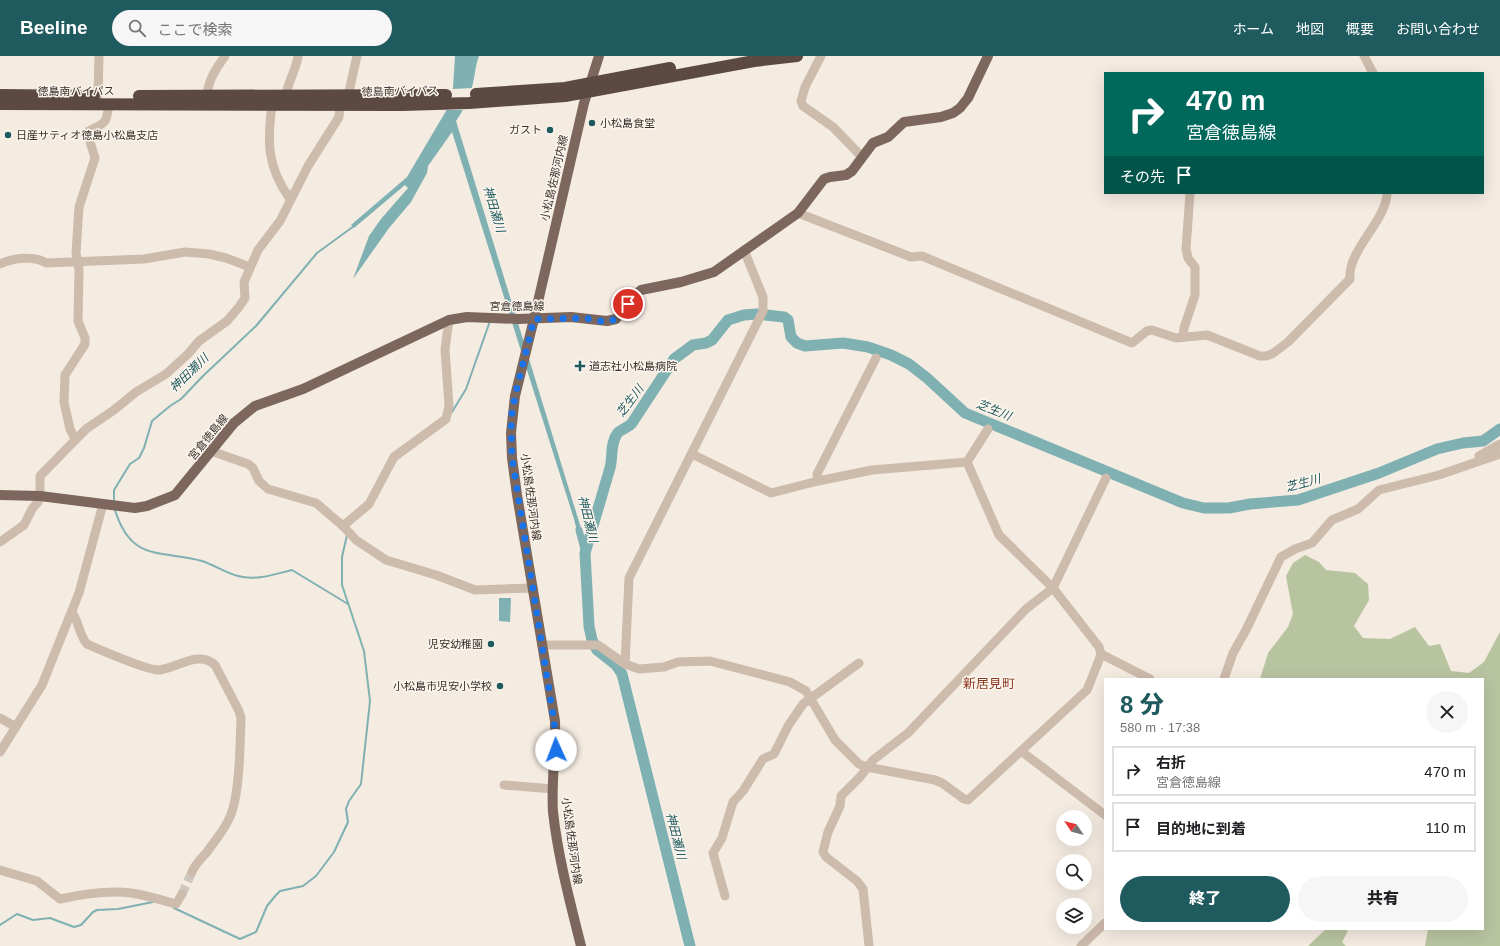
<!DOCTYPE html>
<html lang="ja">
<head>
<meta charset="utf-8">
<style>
	body { margin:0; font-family:Helvetica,"Noto Sans JP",sans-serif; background:#f6f6f6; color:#202124; height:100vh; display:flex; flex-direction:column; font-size:15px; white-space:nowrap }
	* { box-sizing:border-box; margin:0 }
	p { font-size:13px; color:#757577 }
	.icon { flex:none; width:22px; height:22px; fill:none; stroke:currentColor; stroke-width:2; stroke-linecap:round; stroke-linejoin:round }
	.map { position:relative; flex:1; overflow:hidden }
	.side { position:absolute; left:1104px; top:622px; width:380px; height:252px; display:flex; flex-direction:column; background:#fff; border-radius:0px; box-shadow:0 4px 16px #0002 }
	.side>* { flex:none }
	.banner { position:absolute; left:1104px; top:16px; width:380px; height:122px; border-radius:0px; box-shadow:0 4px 16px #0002; background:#00695c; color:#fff; overflow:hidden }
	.needle { width:26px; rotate:305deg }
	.tools { position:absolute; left:1056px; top:754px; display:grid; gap:8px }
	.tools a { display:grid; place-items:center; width:36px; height:36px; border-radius:50%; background:#fff; box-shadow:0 4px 16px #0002; font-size:20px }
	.pin { position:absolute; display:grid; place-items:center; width:34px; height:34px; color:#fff; margin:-17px; border:2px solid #fff; border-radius:50%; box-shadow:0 1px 4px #0007 }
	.me { position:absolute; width:44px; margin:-22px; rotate:358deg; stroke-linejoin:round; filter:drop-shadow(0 0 3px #0008) }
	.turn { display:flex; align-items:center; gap:14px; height:84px; padding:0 16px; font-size:18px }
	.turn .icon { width:52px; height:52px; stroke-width:2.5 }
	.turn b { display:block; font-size:28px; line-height:34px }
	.then { display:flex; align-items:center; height:38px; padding:0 16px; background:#0003; gap:8px; font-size:15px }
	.round { display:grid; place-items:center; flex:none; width:42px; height:42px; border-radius:21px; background:#f6f6f6 }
	.summary { display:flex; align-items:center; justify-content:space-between; height:68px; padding:0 16px }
	h1 { font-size:24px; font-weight:800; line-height:30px; color:#1f5a5e }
	.primary-button { display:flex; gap:8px; margin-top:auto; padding:8px 16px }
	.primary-button a { flex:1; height:46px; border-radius:24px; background:#1f5a5e; color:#fff; font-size:16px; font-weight:800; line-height:46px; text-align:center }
	.primary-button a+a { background:#f6f6f6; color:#202124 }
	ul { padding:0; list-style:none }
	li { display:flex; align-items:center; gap:12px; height:50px; margin:0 8px 6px; padding:0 8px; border:2px solid #e0e0e0; border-radius:0px }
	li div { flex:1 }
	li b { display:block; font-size:15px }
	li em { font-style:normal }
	header { display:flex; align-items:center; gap:24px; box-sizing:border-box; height:56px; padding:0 20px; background:#1f5a5e; color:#fff }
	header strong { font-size:19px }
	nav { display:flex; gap:22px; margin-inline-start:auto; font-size:14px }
	.search { width:280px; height:36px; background:#f6f6f6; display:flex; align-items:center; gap:10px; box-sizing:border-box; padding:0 14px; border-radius:22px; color:#757577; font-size:15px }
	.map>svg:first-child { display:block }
</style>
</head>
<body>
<header>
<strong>Beeline</strong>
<div class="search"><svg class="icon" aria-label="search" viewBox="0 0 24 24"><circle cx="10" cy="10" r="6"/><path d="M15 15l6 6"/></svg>ここで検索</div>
<nav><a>ホーム</a><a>地図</a><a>概要</a><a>お問い合わせ</a></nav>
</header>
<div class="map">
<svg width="1500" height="890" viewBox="0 0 1500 890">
	<rect width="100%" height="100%" fill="#f4ebe1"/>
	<!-- green -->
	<g fill="#b8c4a0">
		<polygon points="1305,499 1319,506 1326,514 1355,517 1368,528 1369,544 1354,570 1363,582 1390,583 1415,571 1429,590 1440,588 1451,615 1469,617 1484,606 1500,576 1500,890 1425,890 1428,873 1483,873 1483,623 1260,623 1268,597 1288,571 1293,558 1286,520 1293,507"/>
		<polygon points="1326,873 1343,873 1348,875 1342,886 1346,890 1308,890"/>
	</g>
	<!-- water -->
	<g fill="#7fb0b2">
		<path d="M455 0H479C475 10 475 21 472 31 469 43 463 55 456 65L584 482 579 483 574 463 452 76 428 110 427 117 411 146 389 172 353 223 369 180 381 163 408 132 405 129 354 172 351 169 407 121 446 55 453 32Z"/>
		<polygon points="499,542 511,542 510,566 499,565"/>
	</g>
	<!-- pier -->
	<polygon fill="#f4ebe1" points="474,32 466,54 444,54 451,33"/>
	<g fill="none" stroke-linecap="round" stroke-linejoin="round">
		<!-- stream -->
		<g stroke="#7fb0b2" stroke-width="2">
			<polyline points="452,356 466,333 490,265"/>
			<polyline points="114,444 114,434 130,408 139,402 144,392 152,365 170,350 181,343 203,320 256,270 317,197 354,170"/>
			<path d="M115 454C131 506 160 494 202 505 214 509 226 517 238 520 256 525 276 518 292 514L348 548"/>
			<polyline points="174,852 240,883 256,876 267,850 276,839 280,835 303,830 316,820 334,796 348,766 346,753 349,745 361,728 370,645 364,595 342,529 342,501 347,479"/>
			<polyline points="0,869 17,858 33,864 50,862 74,871 81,869 93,856 97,854 118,853 153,846"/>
		</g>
		<!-- canal -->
		<polyline stroke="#7fb0b2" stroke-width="7" points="579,474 585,497"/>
		<!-- river -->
		<path stroke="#7fb0b2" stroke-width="11" d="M690 890 622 618 616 609 597 594 592 584 589 570 585 497 610 412C613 401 610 388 617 378 619 374 628 372 632 367L674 303 693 289 706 287 712 284 728 264 744 259 756 258 784 261 788 264 791 281 797 287 805 290 843 287 868 291 891 299 909 308 927 322 965 357 1183 447 1204 452H1229L1250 448 1298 444 1379 417 1437 393 1463 387 1483 385 1500 373"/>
		<!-- minor-tunnel -->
		<polyline stroke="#cfc6bd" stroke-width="9" stroke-dasharray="9 4.5" stroke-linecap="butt" points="182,838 192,816"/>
		<!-- minor -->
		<g stroke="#cdbbac" stroke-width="9">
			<polyline points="821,0 805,31 801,45 803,50 833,71 862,101"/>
			<polyline points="1364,0 1373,17"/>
			<polyline points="98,40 99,0"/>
			<polyline points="348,40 357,0"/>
			<path d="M286 45C285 29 296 16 298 0"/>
			<path d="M206 46C207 27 214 15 225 0"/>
			<path d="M272 49C267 86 267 111 290 143"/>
			<path d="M798 157 911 201 922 200 1132 287 1147 275 1152 274 1176 282 1207 279 1260 300H1266L1272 298 1288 286 1350 223C1347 195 1387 164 1387 137"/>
			<path d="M0 208C13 202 33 199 46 207L144 203 185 196 209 198 226 202 250 211"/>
			<polyline points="1183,281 1184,272 1195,239 1195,211 1188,202 1186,193 1190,137"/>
			<path d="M75 383 70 373 64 346 65 319 85 288V282L78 265 79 214 76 197 79 151 95 102 87 76C106 66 106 69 109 48"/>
			<polyline points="211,395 248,408 253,412 259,425 268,433 316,447 343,470 356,484 386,504 436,519 475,534 533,532"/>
			<polyline points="692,398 771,437 818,425 872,414 967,406"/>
			<polyline points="1479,400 1500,388"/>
			<polyline points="967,406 988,373"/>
			<polyline points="818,425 817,418 876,302"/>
			<polyline points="343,470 369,448 394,401 446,363 449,350 445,293 449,264"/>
			<polyline points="0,486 24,469 32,453 38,446 40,440 40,420 86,373 114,354 136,336 166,318 188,298 199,285 227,265 239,251 245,242 244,226 258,194 280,165 308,110 339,61 340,49"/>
			<path d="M72 556C79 566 79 579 87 588 101 594 148 615 160 614 179 611 199 594 215 609L239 655 241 662C240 688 240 741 229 763 224 774 214 786 207 796 201 803 195 808 192 816"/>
			<polyline points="542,589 598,589 625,608 639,613 664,611 678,606 710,605 790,626 806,635 835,684 859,708 867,711 935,724 942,727 964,743 968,744 1087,634 1099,604 1101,598 1099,591 1053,532 999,479 967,406"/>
			<polyline points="1101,598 1150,623"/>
			<polyline points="625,608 629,522 763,255 763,241 744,194"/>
			<polyline points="1224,623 1233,597 1246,574 1281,501 1295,493 1312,487 1332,464 1358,453 1379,434 1439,419 1500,398"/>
			<polyline points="0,662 16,671"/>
			<polyline points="1021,695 1105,759"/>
			<polyline points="0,696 42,629 79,537 103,448"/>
			<polyline points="504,729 553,733"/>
			<path d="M0 814 37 825 60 843C83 838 107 834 131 837 146 839 161 844 176 848L182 838"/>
			<polyline points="725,840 713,797 722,782 733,746 743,735 763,703 774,698 788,670 803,648 859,607"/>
			<polyline points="869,890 863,833 857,825 826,801 823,796 828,776 840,750 841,740 860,721 873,704 908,677 1026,553 1053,532 1106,422"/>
			<polyline points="1081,890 1105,867"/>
		</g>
		<!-- major -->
		<g stroke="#7d675c" stroke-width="10">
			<polyline points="0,439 40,440 135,452 147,450 175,439 234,367 255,350 303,333 449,264 467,261 518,263 571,261 607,265 616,263 634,240 641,234 681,226 714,216 798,157 824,123 830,121 846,119 852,115 873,87 888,81 904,66 941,61 953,57 960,52 968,42 988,0"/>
			<path d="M581 890C570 846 558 801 553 756 551 727 556 695 555 665L517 439 512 402 511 377 515 340 534 263 584 47 599 0"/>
		</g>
		<!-- highway -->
		<g stroke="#5c4a42" stroke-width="12">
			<polyline points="476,38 565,32 670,12"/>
			<polyline points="0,39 94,40"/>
			<polyline points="139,40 446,39"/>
			<polyline points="0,48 402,49 469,47 565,40 754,5 797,0"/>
		</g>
	</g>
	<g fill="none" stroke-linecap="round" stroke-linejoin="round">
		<!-- route -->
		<polyline stroke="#1a73e8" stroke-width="7" stroke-dasharray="0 12.6" points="556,694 554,665 512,402 511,363 515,340 534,263 584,262 607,266 616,263 628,248"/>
	</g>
	<!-- markers -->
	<g fill="#1f5a5e" stroke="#fbf5ee" stroke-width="1.5">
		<circle cx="592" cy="67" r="4"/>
		<circle cx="550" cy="74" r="4"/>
		<circle cx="8" cy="79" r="4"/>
		<path d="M578 304h4v4h4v4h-4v4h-4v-4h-4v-4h4z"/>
		<circle cx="491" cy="588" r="4"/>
		<circle cx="500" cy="630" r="4"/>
	</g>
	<g text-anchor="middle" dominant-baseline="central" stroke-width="3" stroke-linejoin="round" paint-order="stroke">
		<!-- street labels -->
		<g font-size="11" fill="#3b302b" stroke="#fbf5ee">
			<text x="76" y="35">徳島南バイパス</text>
			<text transform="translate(400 35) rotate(-1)">徳島南バイパス</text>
			<text transform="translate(554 122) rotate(-77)">小松島佐那河内線</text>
			<text x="517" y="250">宮倉徳島線</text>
			<text transform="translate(208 381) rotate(-51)">宮倉徳島線</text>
			<text transform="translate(531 441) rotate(82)">小松島佐那河内線</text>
			<text transform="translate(572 785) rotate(82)">小松島佐那河内線</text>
		</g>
		<!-- poi labels -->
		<g font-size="11" fill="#3b302b" stroke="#fbf5ee" text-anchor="start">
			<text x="600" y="67">小松島食堂</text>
			<text x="542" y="74" text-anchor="end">ガスト</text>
			<text x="16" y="79">日産サティオ徳島小松島支店</text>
			<text x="589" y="310">道志社小松島病院</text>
			<text x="483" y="588" text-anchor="end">児安幼稚園</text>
			<text x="492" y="630" text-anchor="end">小松島市児安小学校</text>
		</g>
		<!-- water labels -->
		<g font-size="12" font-style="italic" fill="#1f5a5e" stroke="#fbf5ee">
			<text transform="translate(494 153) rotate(73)">神田瀬川</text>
			<text transform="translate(189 317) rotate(-44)">神田瀬川</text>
			<text transform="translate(630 345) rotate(-53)">芝生川</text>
			<text transform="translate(994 354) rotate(22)">芝生川</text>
			<text transform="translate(1303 427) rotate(-15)">芝生川</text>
			<text transform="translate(588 463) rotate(76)">神田瀬川</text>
			<text transform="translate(676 780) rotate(76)">神田瀬川</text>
		</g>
		<!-- quarter labels -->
		<g font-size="13" fill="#8c3b22" stroke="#fbf5ee">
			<text x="989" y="627">新居見町</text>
		</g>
	</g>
</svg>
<div class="tools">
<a><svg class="needle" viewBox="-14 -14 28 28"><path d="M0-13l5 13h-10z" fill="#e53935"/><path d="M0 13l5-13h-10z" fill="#757577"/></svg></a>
<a><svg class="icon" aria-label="search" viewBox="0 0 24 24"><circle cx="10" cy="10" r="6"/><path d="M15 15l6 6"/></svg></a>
<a><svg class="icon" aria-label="layers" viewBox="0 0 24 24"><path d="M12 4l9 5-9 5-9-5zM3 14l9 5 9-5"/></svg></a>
</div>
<div class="pin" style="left:628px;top:248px;background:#d93025"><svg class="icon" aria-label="arrive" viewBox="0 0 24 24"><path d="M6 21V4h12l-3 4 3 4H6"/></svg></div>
<svg class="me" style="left:556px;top:694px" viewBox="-20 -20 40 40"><circle r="19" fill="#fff"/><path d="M0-13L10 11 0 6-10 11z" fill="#1a73e8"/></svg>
<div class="banner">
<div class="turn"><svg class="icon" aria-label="right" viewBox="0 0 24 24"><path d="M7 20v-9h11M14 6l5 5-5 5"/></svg><div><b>470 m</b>宮倉徳島線</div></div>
<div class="then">その先<svg class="icon" aria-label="arrive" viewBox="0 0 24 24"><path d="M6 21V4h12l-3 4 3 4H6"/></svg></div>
</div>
<section class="side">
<div class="summary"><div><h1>8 分</h1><p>580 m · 17:38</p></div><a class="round"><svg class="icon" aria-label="close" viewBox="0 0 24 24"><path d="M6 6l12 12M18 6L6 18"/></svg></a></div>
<ul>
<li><svg class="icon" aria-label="right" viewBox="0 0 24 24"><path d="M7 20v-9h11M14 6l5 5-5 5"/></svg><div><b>右折</b><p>宮倉徳島線</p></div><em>470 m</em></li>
<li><svg class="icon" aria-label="arrive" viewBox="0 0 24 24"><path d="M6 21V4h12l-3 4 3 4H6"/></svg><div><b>目的地に到着</b></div><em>110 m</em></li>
</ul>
<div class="primary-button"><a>終了</a><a>共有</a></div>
</section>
</div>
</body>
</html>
